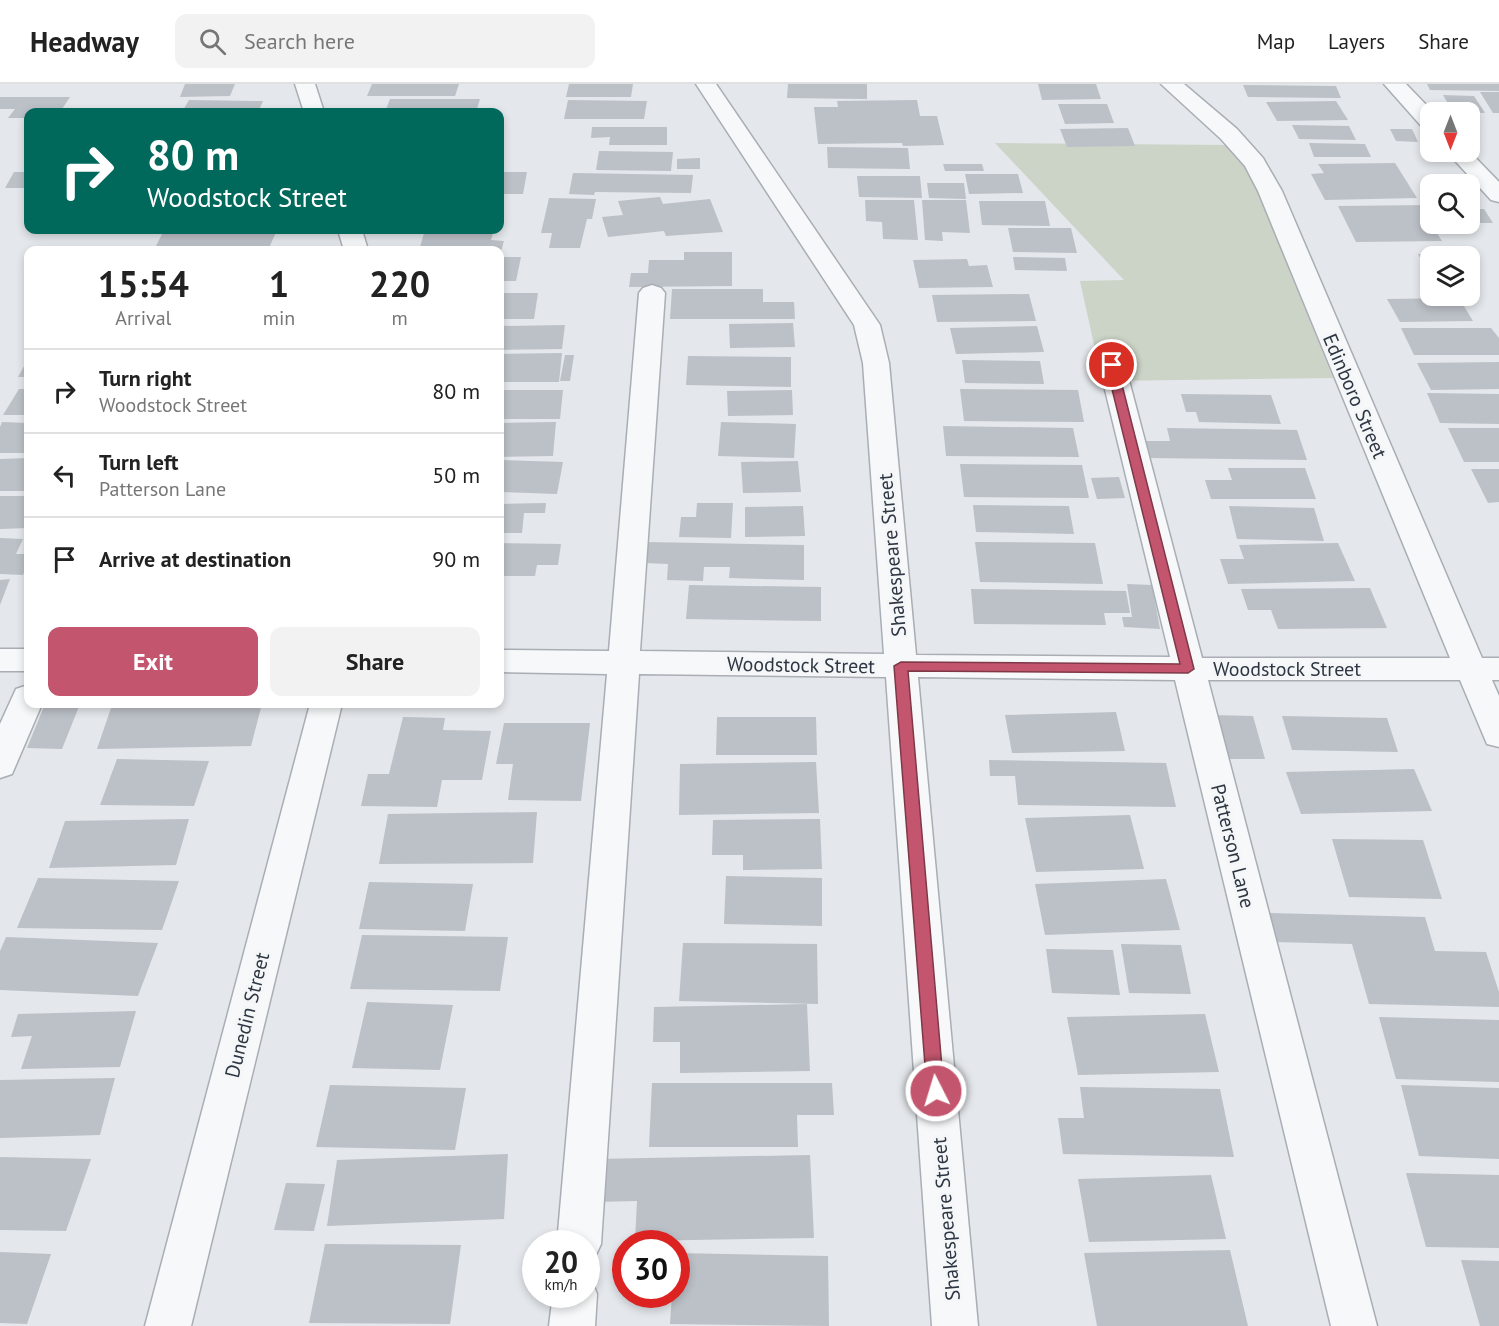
<!DOCTYPE html>
<html lang="en">
<head>
<meta charset="utf-8">
<style>
	body { margin:0; font-family:"PT Sans",sans-serif; background:#f2f2f2; color:#222; height:100vh; display:flex; flex-direction:column; font-size:22px; white-space:nowrap }
	* { box-sizing:border-box; margin:0 }
	p { font-size:20px; color:#767676 }
	.icon { flex:none; width:33px; height:33px; fill:none; stroke:currentColor; stroke-width:2; stroke-linecap:round; stroke-linejoin:round }
	.map { position:relative; flex:1; overflow:hidden }
	.drawer { position:absolute; left:24px; top:162px; width:480px; height:462px; display:flex; flex-direction:column; background:#fff; border-radius:12px; box-shadow:0 3px 9px #0003 }
	.drawer>* { flex:none }
	.top-card { position:absolute; left:24px; top:24px; width:480px; height:126px; border-radius:12px; box-shadow:0 3px 9px #0003; background:#00695c; color:#fff; overflow:hidden }
	.needle { width:39px; rotate:180deg }
	.fabs { position:absolute; left:1420px; top:18px; display:grid; gap:12px }
	.fabs a { display:grid; place-items:center; width:60px; height:60px; border-radius:12px; background:#fff; box-shadow:0 3px 9px #0003; font-size:30px }
	.speed { position:absolute; left:522px; top:1146px; display:flex; gap:12px; font-size:30px; font-weight:700; text-align:center }
	.speed>* { display:grid; place-content:center; width:78px; height:78px; border-radius:50%; background:#fff; box-shadow:0 3px 9px #0003; line-height:1 }
	.speed small { font-size:15px; font-weight:400 }
	.speed .limit { border:9px solid #d22; background:#fff; color:#111 }
	.pin { position:absolute; display:grid; place-items:center; width:51px; height:51px; color:#fff; margin:-26px; border:3px solid #fff; border-radius:50%; box-shadow:0 2px 6px #0007 }
	.me { position:absolute; width:66px; margin:-33px; rotate:355deg; stroke-linejoin:round; filter:drop-shadow(0 0 4px #0008) }
	.turn { display:flex; align-items:center; gap:21px; height:126px; padding:0 24px; font-size:27px }
	.turn .icon { width:78px; height:78px; stroke-width:2.5 }
	.turn b { display:block; font-size:42px; line-height:51px }
	.eta { display:flex; justify-content:space-evenly; align-items:center; height:102px; text-align:center }
	.eta b { font-size:36px; font-weight:800; line-height:42px }
	.primary-button { display:flex; gap:12px; margin-top:auto; padding:12px 24px }
	.primary-button a { flex:1; height:69px; border-radius:12px; background:#c3566e; color:#fff; font-size:24px; font-weight:800; line-height:69px; text-align:center }
	.primary-button a+a { background:#f2f2f2; color:#222 }
	ul { padding:0; list-style:none }
	li { display:flex; align-items:center; gap:18px; height:84px; padding:0 24px; border-top:2px solid #e0e0e0 }
	li div { flex:1 }
	li b { display:block; font-size:22px }
	li em { font-style:normal }
	header { display:flex; align-items:center; gap:36px; box-sizing:border-box; height:84px; padding:0 30px; background:#fff; border-bottom:2px solid #e0e0e0 }
	header strong { font-size:28px }
	nav { display:flex; gap:33px; margin-inline-start:auto; font-size:21px }
	.search { width:420px; height:54px; background:#f2f2f2; display:flex; align-items:center; gap:15px; box-sizing:border-box; padding:0 21px; border-radius:12px; color:#767676; font-size:22px }
	.map>svg:first-child { display:block }
</style>
</head>
<body>
<header>
<strong>Headway</strong>
<div class="search"><svg class="icon" aria-label="search" viewBox="0 0 24 24"><circle cx="10" cy="10" r="6"/><path d="M15 15l6 6"/></svg>Search here</div>
<nav><a>Map</a><a>Layers</a><a>Share</a></nav>
</header>
<div class="map">
<svg width="1499" height="1242" viewBox="0 0 1499 1242">
	<rect width="100%" height="100%" fill="#e4e7eb"/>
	<!-- green -->
	<polygon fill="#cbd4c6" points="995,59 1226,61 1249,86 1333,294 1102,297 1080,197 1124,196"/>
	<!-- building -->
	<g fill="#bcc1c7">
		<polygon points="185,0 235,0 230,12 180,13"/>
		<polygon points="372,0 459,0 455,12 367,12"/>
		<polygon points="569,0 633,0 631,13 566,13"/>
		<polygon points="788,0 867,0 867,15 787,14"/>
		<polygon points="1038,0 1096,0 1101,15 1042,16"/>
		<polygon points="1427,0 1499,0 1499,7 1430,6"/>
		<polygon points="1243,1 1336,2 1341,14 1248,13"/>
		<polygon points="1480,8 1499,8 1499,29 1493,29"/>
		<polygon points="1443,11 1474,12 1485,29 1453,28"/>
		<polygon points="0,13 70,13 60,28 28,28 28,34 8,34 15,25 0,25"/>
		<polygon points="390,15 480,15 476,28 385,28"/>
		<polygon points="189,16 263,17 259,26 237,26 235,28 182,28"/>
		<polygon points="568,16 647,17 644,35 564,35"/>
		<polygon points="917,16 920,32 937,32 944,61 903,62 902,59 818,60 814,23 838,23 837,17"/>
		<polygon points="1336,17 1348,36 1277,37 1266,18"/>
		<polygon points="1058,20 1107,20 1114,39 1065,40"/>
		<polygon points="1292,41 1349,42 1356,56 1299,55"/>
		<polygon points="592,43 667,43 667,61 609,61 610,53 591,54"/>
		<polygon points="1128,44 1135,62 1067,63 1060,45"/>
		<polygon points="1390,45 1412,45 1418,58 1396,57"/>
		<polygon points="1309,59 1365,60 1371,73 1314,73"/>
		<polygon points="827,63 908,64 910,85 828,84"/>
		<polygon points="599,67 673,68 671,87 596,86"/>
		<polygon points="700,74 700,85 677,85 677,75"/>
		<polygon points="1395,79 1417,114 1325,116 1311,90 1324,89 1318,80"/>
		<polygon points="943,80 982,80 984,87 945,87"/>
		<polygon points="14,88 28,88 28,104 5,104"/>
		<polygon points="500,88 527,88 523,110 500,110"/>
		<polygon points="573,89 693,91 691,109 595,108 594,111 569,110"/>
		<polygon points="965,90 1018,90 1023,109 969,110"/>
		<polygon points="857,92 920,92 922,114 859,113"/>
		<polygon points="927,99 964,99 966,115 929,114"/>
		<polygon points="660,113 663,120 710,115 723,148 666,152 664,147 608,153 602,133 623,131 618,117"/>
		<polygon points="549,114 596,115 592,135 587,135 580,164 549,164 552,149 541,149"/>
		<polygon points="865,116 914,116 918,156 883,155 882,138 866,137"/>
		<polygon points="922,116 966,116 970,149 942,148 943,157 925,156"/>
		<polygon points="979,117 1045,117 1050,142 982,141"/>
		<polygon points="1431,121 1431,140 1442,157 1356,158 1338,122"/>
		<polygon points="1470,125 1484,125 1493,139 1470,139"/>
		<polygon points="1008,144 1071,144 1077,169 1013,168"/>
		<polygon points="164,146 277,146 268,166 154,166"/>
		<polygon points="425,146 494,146 491,156 504,157 501,167 419,166"/>
		<polygon points="684,168 732,168 732,202 629,203 631,189 648,189 649,176 684,176"/>
		<polygon points="1418,170 1461,170 1462,172 1431,172 1431,196"/>
		<polygon points="500,173 521,173 516,197 500,197"/>
		<polygon points="1013,173 1065,174 1067,187 1015,186"/>
		<polygon points="967,175 969,182 987,181 993,203 919,204 913,176"/>
		<polygon points="672,205 763,205 763,218 794,218 795,235 670,235"/>
		<polygon points="500,209 538,209 534,235 500,235"/>
		<polygon points="1029,210 1036,237 937,238 932,211"/>
		<polygon points="1459,214 1473,237 1400,238 1387,215"/>
		<polygon points="793,239 795,263 730,264 729,240"/>
		<polygon points="565,241 562,265 500,266 500,242"/>
		<polygon points="1037,242 1044,268 956,270 950,244"/>
		<polygon points="1401,244 1491,244 1499,254 1499,271 1414,271"/>
		<polygon points="562,269 559,298 500,298 500,270"/>
		<polygon points="565,271 574,271 570,297 560,297"/>
		<polygon points="688,272 791,273 791,303 686,301"/>
		<polygon points="28,275 28,293 18,293"/>
		<polygon points="962,276 1040,277 1044,300 965,299"/>
		<polygon points="1499,278 1499,305 1431,306 1417,279"/>
		<polygon points="19,305 28,305 28,331 3,331"/>
		<polygon points="960,305 1078,306 1084,338 964,337"/>
		<polygon points="500,306 563,306 560,335 500,335"/>
		<polygon points="792,306 793,331 728,332 727,307"/>
		<polygon points="1427,309 1499,310 1499,340 1440,339"/>
		<polygon points="1181,310 1271,311 1281,340 1199,338 1196,328 1186,328"/>
		<polygon points="2,338 28,339 28,369 0,369 0,343"/>
		<polygon points="556,338 553,372 500,373 500,339"/>
		<polygon points="721,338 796,340 794,374 718,372"/>
		<polygon points="943,342 1073,344 1079,373 946,372"/>
		<polygon points="1167,344 1297,346 1307,376 1149,374 1145,357 1170,357"/>
		<polygon points="1448,344 1499,344 1499,378 1464,378"/>
		<polygon points="28,374 28,407 0,407 0,375"/>
		<polygon points="500,376 563,378 557,410 500,408"/>
		<polygon points="798,377 801,408 743,409 741,378"/>
		<polygon points="960,380 1082,381 1089,414 964,413"/>
		<polygon points="1228,384 1305,384 1316,415 1211,415 1205,396 1232,396"/>
		<polygon points="1471,385 1499,385 1499,418 1488,419"/>
		<polygon points="1119,393 1125,414 1097,415 1091,394"/>
		<polygon points="0,412 28,412 28,444 0,445"/>
		<polygon points="546,419 545,429 524,429 522,449 500,449 500,420"/>
		<polygon points="697,419 733,419 731,454 679,453 681,433 696,433"/>
		<polygon points="973,421 1069,422 1074,450 976,448"/>
		<polygon points="803,422 805,452 745,453 745,423"/>
		<polygon points="1229,422 1314,424 1324,457 1237,455"/>
		<polygon points="0,454 23,455 16,470 28,470 28,480 23,491 0,490"/>
		<polygon points="647,458 804,461 804,496 729,494 730,483 704,483 703,497 667,496 668,480 645,479"/>
		<polygon points="975,458 1095,459 1103,500 980,498"/>
		<polygon points="500,459 561,460 558,481 537,481 535,492 500,492"/>
		<polygon points="1338,459 1355,497 1228,500 1220,475 1244,475 1239,461"/>
		<polygon points="10,495 0,521 0,496"/>
		<polygon points="1127,500 1152,501 1160,545 1124,543 1122,533 1132,533"/>
		<polygon points="689,501 821,503 821,537 686,535"/>
		<polygon points="1370,504 1387,544 1278,545 1271,526 1248,526 1241,505"/>
		<polygon points="971,505 1126,507 1130,529 1104,529 1106,541 974,540"/>
		<polygon points="45,620 80,620 62,665 27,664"/>
		<polygon points="262,620 251,662 97,665 112,621"/>
		<polygon points="1116,628 1125,667 1012,669 1005,631"/>
		<polygon points="1212,631 1253,632 1265,675 1223,675"/>
		<polygon points="1282,632 1387,634 1398,668 1292,666"/>
		<polygon points="403,633 445,634 443,646 491,647 482,696 442,696 437,723 361,722 368,690 389,690"/>
		<polygon points="717,633 816,633 817,671 716,671"/>
		<polygon points="504,639 590,639 581,717 508,716 513,680 496,680"/>
		<polygon points="117,675 209,677 194,722 100,721"/>
		<polygon points="989,676 1166,679 1176,723 1018,721 1015,692 990,692"/>
		<polygon points="816,678 819,729 679,731 680,680"/>
		<polygon points="1414,685 1432,727 1301,730 1286,688"/>
		<polygon points="537,728 533,779 379,780 388,730"/>
		<polygon points="1130,731 1144,785 1036,788 1025,734"/>
		<polygon points="189,735 176,781 49,784 65,737"/>
		<polygon points="820,735 822,785 743,786 743,771 712,771 713,736"/>
		<polygon points="1332,755 1423,756 1442,815 1349,813"/>
		<polygon points="726,792 822,794 822,842 724,840"/>
		<polygon points="38,794 179,797 162,846 17,844"/>
		<polygon points="1166,795 1180,846 1045,851 1035,800"/>
		<polygon points="369,798 473,800 465,847 359,845"/>
		<polygon points="1266,829 1425,833 1435,867 1486,868 1499,908 1499,923 1369,920 1352,860 1274,858"/>
		<polygon points="362,851 508,853 500,907 350,905"/>
		<polygon points="6,853 158,859 138,912 0,906 0,867"/>
		<polygon points="683,859 817,860 818,920 679,917"/>
		<polygon points="1121,860 1181,861 1191,910 1129,909"/>
		<polygon points="1046,865 1113,866 1120,911 1052,909"/>
		<polygon points="367,918 453,921 440,986 352,984"/>
		<polygon points="807,920 810,987 680,989 680,958 653,958 654,923"/>
		<polygon points="136,927 120,983 21,985 32,952 11,953 18,930"/>
		<polygon points="1205,930 1219,988 1078,991 1067,933"/>
		<polygon points="1379,933 1499,936 1499,998 1396,995"/>
		<polygon points="115,994 100,1051 0,1054 0,996"/>
		<polygon points="652,999 832,999 834,1031 797,1031 798,1063 649,1063"/>
		<polygon points="330,1001 466,1004 455,1066 316,1063"/>
		<polygon points="1401,1001 1499,1004 1499,1075 1419,1072"/>
		<polygon points="1080,1003 1220,1005 1234,1073 1063,1070 1058,1034 1084,1034"/>
		<polygon points="508,1070 504,1135 327,1142 337,1076"/>
		<polygon points="810,1071 814,1154 635,1157 637,1117 594,1118 596,1075"/>
		<polygon points="0,1073 91,1075 66,1147 0,1146"/>
		<polygon points="1406,1089 1499,1091 1499,1164 1426,1163"/>
		<polygon points="1211,1091 1226,1155 1089,1158 1078,1095"/>
		<polygon points="286,1099 325,1100 314,1147 274,1146"/>
		<polygon points="325,1160 461,1161 450,1240 309,1239"/>
		<polygon points="1230,1166 1248,1242 1097,1242 1084,1169"/>
		<polygon points="0,1168 51,1170 27,1240 0,1239"/>
		<polygon points="676,1169 828,1172 829,1242 670,1240 672,1210 676,1210"/>
		<polygon points="1461,1176 1499,1177 1499,1242 1480,1242"/>
	</g>
	<g fill="none" stroke-linecap="round" stroke-linejoin="round">
		<defs>
			<g id="minor">
				<polygon points="295,0 315,0 324,28 304,28"/>
				<polygon points="696,0 716,0 880,241 889,279 916,571 1170,573 1099,281 1103,275 1112,273 1121,275 1125,281 1202,574 1450,574 1258,107 1245,82 1221,55 1161,0 1184,0 1237,45 1263,74 1282,107 1482,574 1499,574 1499,596 1492,596 1499,612 1499,663 1487,660 1460,596 1208,596 1377,1242 1331,1242 1175,596 918,593 978,1242 932,1242 886,593 639,590 601,1160 594,1175 586,1178 586,1160 557,1160 607,590 500,588 500,566 609,567 639,209 643,204 652,201 661,204 665,209 640,567 884,570 863,279 854,241"/>
				<polygon points="1384,0 1406,0 1433,28 1431,28 1431,46 1423,44"/>
				<polygon points="1447,68 1470,68 1499,98 1499,118 1491,116"/>
				<polygon points="338,146 362,146 368,166 344,166"/>
				<rect x="0" y="565" width="28" height="22"/>
				<polygon points="28,601 28,620 42,620 12,690 0,694 0,640 16,605"/>
				<polygon points="310,620 342,620 191,1242 145,1242"/>
				<polygon points="586,1193 591,1195 597,1210 595,1242 549,1242 553,1210 586,1210"/>
			</g>
		</defs>
		<!-- minor casing -->
		<use href="#minor" stroke="#a9aeb5" stroke-width="3"/>
		<!-- minor -->
		<use href="#minor" fill="#f7f8f9" fill-rule="evenodd"/>
	</g>
	<!-- route -->
	<polygon fill="#c3566e" stroke="#7f3848" stroke-width="1.5" points="1112,278 1117,281 1194,585 1188,589 908,587 944,1007 942,1012 936,1014 930,1012 927,1007 894,582 901,578 1180,580 1106,281"/>
	<g text-anchor="middle" dominant-baseline="central" stroke-width="6" stroke-linejoin="round" paint-order="stroke">
		<!-- street labels -->
		<g font-size="20" fill="#2d3642" stroke="#f4f6f8">
			<text transform="translate(1355 312) rotate(67)">Edinboro Street</text>
			<text transform="translate(892 471) rotate(-95)">Shakespeare Street</text>
			<text transform="translate(801 581) rotate(1)">Woodstock Street</text>
			<text x="1287" y="585">Woodstock Street</text>
			<text transform="translate(1233 762) rotate(76)">Patterson Lane</text>
			<text transform="translate(247 931) rotate(-76)">Dunedin Street</text>
			<text transform="translate(946 1135) rotate(-95)">Shakespeare Street</text>
		</g>
	</g>
</svg>
<div class="fabs">
<a><svg class="needle" viewBox="-14 -14 28 28"><path d="M0-13l5 13h-10z" fill="#e53935"/><path d="M0 13l5-13h-10z" fill="#767676"/></svg></a>
<a><svg class="icon" aria-label="search" viewBox="0 0 24 24"><circle cx="10" cy="10" r="6"/><path d="M15 15l6 6"/></svg></a>
<a><svg class="icon" aria-label="layers" viewBox="0 0 24 24"><path d="M12 4l9 5-9 5-9-5zM3 14l9 5 9-5"/></svg></a>
</div>
<div class="speed"><div>20<small>km/h</small></div><div class="limit">30</div></div>
<div class="pin" style="left:1112px;top:281px;background:#d93025"><svg class="icon" aria-label="arrive" viewBox="0 0 24 24"><path d="M6 21V4h12l-3 4 3 4H6"/></svg></div>
<svg class="me" style="left:936px;top:1007px" viewBox="-20 -20 40 40"><circle r="17" fill="#c3566e" stroke="#fff" stroke-width="3"/><path d="M0-11L8 9 0 5-8 9z" fill="#fff"/></svg>
<div class="top-card">
<div class="turn"><svg class="icon" aria-label="right" viewBox="0 0 24 24"><path d="M7 20v-9h11M14 6l5 5-5 5"/></svg><div><b>80 m</b>Woodstock Street</div></div>
</div>
<section class="drawer">
<div class="eta">
<div><b>15:54</b><p>Arrival</p></div>
<div><b>1</b><p>min</p></div>
<div><b>220</b><p>m</p></div>
</div>
<ul>
<li><svg class="icon" aria-label="right" viewBox="0 0 24 24"><path d="M7 20v-9h11M14 6l5 5-5 5"/></svg><div><b>Turn right</b><p>Woodstock Street</p></div><em>80 m</em></li>
<li><svg class="icon" aria-label="left" viewBox="0 0 24 24"><path d="M17 20v-9H6M10 6l-5 5 5 5"/></svg><div><b>Turn left</b><p>Patterson Lane</p></div><em>50 m</em></li>
<li><svg class="icon" aria-label="arrive" viewBox="0 0 24 24"><path d="M6 21V4h12l-3 4 3 4H6"/></svg><div><b>Arrive at destination</b></div><em>90 m</em></li>
</ul>
<div class="primary-button"><a>Exit</a><a>Share</a></div>
</section>
</div>
</body>
</html>
